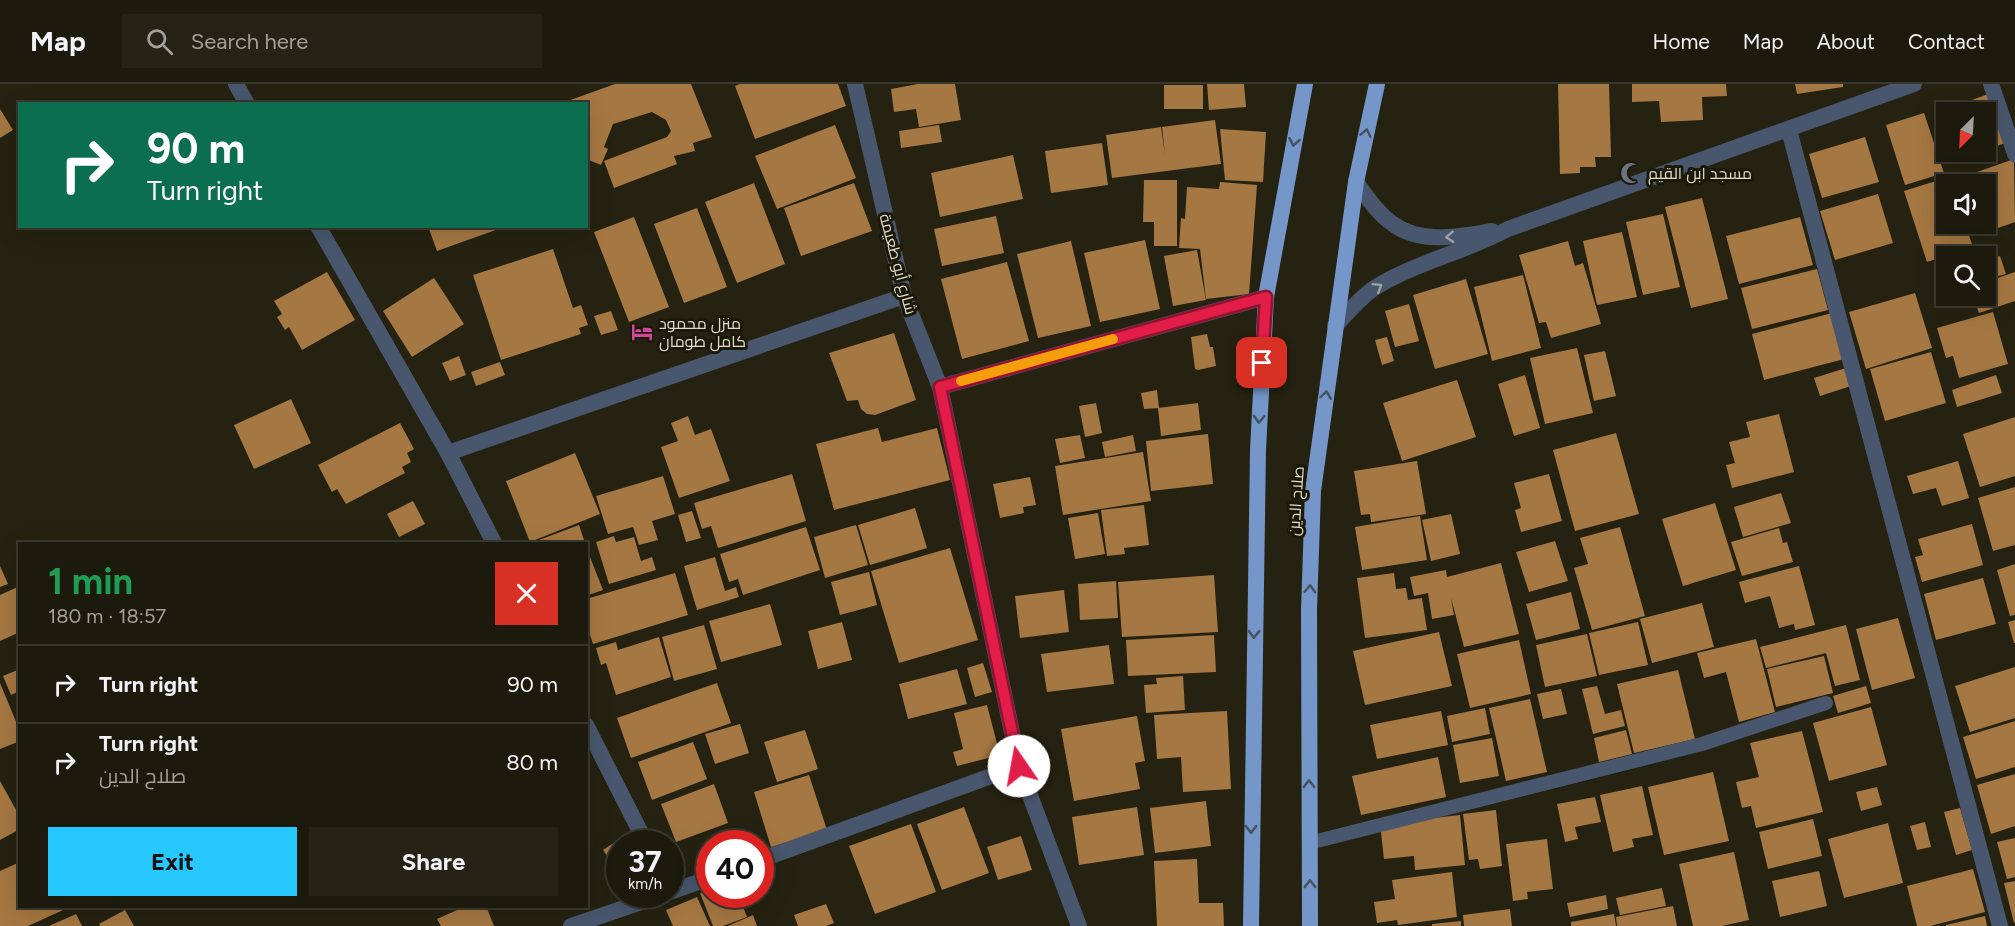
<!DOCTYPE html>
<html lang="en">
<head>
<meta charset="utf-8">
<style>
	body { margin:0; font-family:Figtree,Cairo,sans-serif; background:#252316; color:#f1f3f6; height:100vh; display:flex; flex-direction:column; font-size:22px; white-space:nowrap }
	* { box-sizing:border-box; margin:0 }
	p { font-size:20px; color:#a0a19d }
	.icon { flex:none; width:33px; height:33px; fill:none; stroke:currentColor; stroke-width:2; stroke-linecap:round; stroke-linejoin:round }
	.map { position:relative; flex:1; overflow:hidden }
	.sheet { position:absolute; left:18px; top:458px; width:570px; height:366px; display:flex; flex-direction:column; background:#1c1a0d; border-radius:0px; box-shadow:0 6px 24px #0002,0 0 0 2px #3a382e }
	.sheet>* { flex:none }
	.hud { position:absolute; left:18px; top:18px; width:570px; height:126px; border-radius:0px; box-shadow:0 6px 24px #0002,0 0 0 2px #3a382e; background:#0b6e4f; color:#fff; overflow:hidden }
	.needle { width:39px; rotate:204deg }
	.controls { position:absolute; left:1936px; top:18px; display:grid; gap:12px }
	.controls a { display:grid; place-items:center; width:60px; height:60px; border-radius:0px; background:#1c1a0d; box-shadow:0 6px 24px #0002,0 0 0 2px #3a382e; font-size:30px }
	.speed { position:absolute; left:606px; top:746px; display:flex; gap:12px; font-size:30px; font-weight:700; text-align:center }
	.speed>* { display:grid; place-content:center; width:78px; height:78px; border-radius:50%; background:#1c1a0d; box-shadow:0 6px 24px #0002,0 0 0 2px #3a382e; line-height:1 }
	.speed small { font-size:15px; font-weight:400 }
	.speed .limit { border:9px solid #d22; background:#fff; color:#111 }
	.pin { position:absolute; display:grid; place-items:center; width:51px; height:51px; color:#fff; margin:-26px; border-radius:12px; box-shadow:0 3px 9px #0006 }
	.me { position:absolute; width:66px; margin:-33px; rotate:348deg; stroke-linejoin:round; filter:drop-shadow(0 0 4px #0008) }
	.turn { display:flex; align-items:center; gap:21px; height:126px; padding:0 30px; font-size:27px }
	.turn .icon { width:78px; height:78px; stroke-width:2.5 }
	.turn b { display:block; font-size:42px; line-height:51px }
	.round { display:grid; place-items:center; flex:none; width:63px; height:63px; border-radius:0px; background:#252316 }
	.head { display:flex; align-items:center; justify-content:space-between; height:102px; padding:0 30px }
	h1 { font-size:36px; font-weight:700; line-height:45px; color:#1e9e55 }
	.button { display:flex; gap:12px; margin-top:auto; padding:12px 30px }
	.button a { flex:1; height:69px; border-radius:0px; background:#27c8ff; color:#111; font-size:24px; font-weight:700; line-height:69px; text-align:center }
	.button a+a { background:#252316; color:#f1f3f6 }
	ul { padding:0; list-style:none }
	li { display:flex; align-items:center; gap:18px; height:78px; padding:0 30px; border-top:2px solid #3a382e }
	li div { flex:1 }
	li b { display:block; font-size:22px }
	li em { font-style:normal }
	header { display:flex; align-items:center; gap:36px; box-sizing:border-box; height:84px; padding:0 30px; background:#1c1a0d; border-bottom:2px solid #3a382e }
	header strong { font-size:28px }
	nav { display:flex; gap:33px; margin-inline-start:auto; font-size:21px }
	.search { width:420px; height:54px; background:#252316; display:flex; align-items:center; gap:15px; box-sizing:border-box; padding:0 21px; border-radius:0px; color:#a0a19d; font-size:22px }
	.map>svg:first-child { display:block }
</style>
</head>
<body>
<header>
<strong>Map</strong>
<div class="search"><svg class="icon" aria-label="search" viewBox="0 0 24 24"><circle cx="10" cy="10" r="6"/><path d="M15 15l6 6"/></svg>Search here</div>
<nav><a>Home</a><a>Map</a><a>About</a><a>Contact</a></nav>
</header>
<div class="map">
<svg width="2015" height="842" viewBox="0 0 2015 842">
	<rect width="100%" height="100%" fill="#252211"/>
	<!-- building -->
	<g fill="#a57742">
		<polygon points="615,0 691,0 712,53 693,59 695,67 674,72 677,80 614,104 604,77 667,53 671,47 666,36 652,28 613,40 604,63 608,65 601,81 586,75 586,55 590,57 586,45 586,20 562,19"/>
		<polygon points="740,0 838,0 846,22 755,55 735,2"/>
		<polygon points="918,0 955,0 961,36 919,43 916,25 894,28 891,5"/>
		<polygon points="1207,0 1244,0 1246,23 1209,26"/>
		<polygon points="1558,0 1609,0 1611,73 1595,73 1596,83 1580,83 1580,89 1560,90"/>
		<polygon points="1632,0 1726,0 1727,12 1702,13 1703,36 1661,38 1659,17 1632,18"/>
		<polygon points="1795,0 1843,0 1843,3 1797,10"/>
		<rect x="1164" y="1" width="39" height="24"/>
		<polygon points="1991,9 2008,58 1986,66 1986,28 1947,28 1947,48 1939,28"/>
		<polygon points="0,25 13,46 0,54"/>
		<polygon points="1924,29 1944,89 1905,101 1886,41"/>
		<polygon points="1215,36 1221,80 1112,94 1106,51 1161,43 1165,71 1162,43"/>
		<polygon points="835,41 856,94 777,125 755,72"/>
		<polygon points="939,41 942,58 901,64 899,47"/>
		<polygon points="1220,45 1266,48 1263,98 1225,96"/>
		<polygon points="1865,53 1879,98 1822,114 1809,70"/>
		<polygon points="1102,59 1108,101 1051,109 1045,67"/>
		<polygon points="1954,68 1980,68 1957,76"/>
		<polygon points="1013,71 1023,115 940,133 931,89"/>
		<polygon points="2014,75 2015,138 1981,150 1977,140 1986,140 1986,100 1963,100 1960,94"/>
		<polygon points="1955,91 1958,100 1947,100 1947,140 1965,140 1973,163 1927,178 1904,107"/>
		<polygon points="1144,96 1177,96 1177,162 1154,162 1154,138 1143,138"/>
		<polygon points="1220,98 1257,101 1249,210 1206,215 1200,165 1179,164 1181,134 1185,135 1187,103 1219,105"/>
		<polygon points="754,99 785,180 737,199 705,118"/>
		<polygon points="854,99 872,147 801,172 784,124"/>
		<polygon points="1878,110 1893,159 1835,176 1820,127"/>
		<polygon points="1702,114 1728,215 1691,224 1665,123"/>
		<polygon points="697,124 727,203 684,219 654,140"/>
		<polygon points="1663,130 1680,203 1643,211 1626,138"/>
		<polygon points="996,132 1004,169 942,182 934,145"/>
		<polygon points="634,133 669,223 629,238 594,148"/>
		<polygon points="1800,133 1813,181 1739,200 1726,152"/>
		<polygon points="428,142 504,142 504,143 437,167"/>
		<polygon points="1622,148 1637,213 1597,221 1583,157"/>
		<polygon points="1145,156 1160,225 1100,238 1084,169"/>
		<polygon points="1071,157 1091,242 1038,254 1017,170"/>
		<polygon points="1568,157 1575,182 1583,179 1601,240 1551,254 1546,238 1539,239 1519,171"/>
		<polygon points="553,165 573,224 581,221 588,241 579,244 581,250 501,276 473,191"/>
		<polygon points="1197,166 1206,216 1173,222 1164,172"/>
		<polygon points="2000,172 2006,190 1995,193 1989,175"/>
		<polygon points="1007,178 1029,257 962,275 941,195"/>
		<polygon points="1817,185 1828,226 1752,245 1741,204"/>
		<polygon points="327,188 355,236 302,266 289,243 285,246 277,233 282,230 274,217"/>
		<polygon points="2015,188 2015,217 1979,229 1973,212 1986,212 1986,198"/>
		<polygon points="1523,191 1541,264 1492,277 1474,203"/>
		<polygon points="434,194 464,240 412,273 383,227"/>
		<polygon points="1466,195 1488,270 1435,285 1413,211"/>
		<polygon points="1915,209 1932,264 1866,285 1849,228"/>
		<polygon points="1409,220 1419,257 1395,263 1385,227"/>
		<polygon points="611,227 618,246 601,251 594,232"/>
		<polygon points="1836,228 1848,274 1764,296 1752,250"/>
		<polygon points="1993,228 2008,280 1959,294 1953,272 1946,274 1937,244"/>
		<polygon points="894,249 916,316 875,331 867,330 861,325 858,316 847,317 829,269"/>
		<polygon points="1207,250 1210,263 1213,263 1216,282 1198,286 1195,285 1191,253"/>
		<polygon points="1387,253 1394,277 1382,281 1375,256"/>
		<polygon points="1577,264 1593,329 1545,340 1530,274"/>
		<polygon points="1605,267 1616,312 1594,317 1584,271"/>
		<polygon points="1931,268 1946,319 1885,337 1870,285"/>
		<polygon points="459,272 466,291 450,297 442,279"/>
		<polygon points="500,278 505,291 476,302 471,288"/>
		<polygon points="1846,284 1851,302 1820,312 1814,294"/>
		<polygon points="1525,291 1540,344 1514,352 1498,300"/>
		<polygon points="1996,291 2002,309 1957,323 1952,306"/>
		<polygon points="1457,296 1476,353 1402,377 1383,319"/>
		<polygon points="1157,306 1159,324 1144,325 1141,309"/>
		<polygon points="291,315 311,359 254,385 234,341"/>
		<polygon points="1096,319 1102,349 1085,353 1079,322"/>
		<polygon points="1198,319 1201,346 1161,352 1158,324"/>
		<polygon points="1779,330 1794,388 1732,404 1726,381 1735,379 1729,358 1750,353 1746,338"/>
		<polygon points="688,332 695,351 711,345 730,397 679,414 661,363 678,357 671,339"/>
		<polygon points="2015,333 2015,392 1980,403 1963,350"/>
		<polygon points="400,339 414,365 407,369 411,378 402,383 405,389 346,420 337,405 332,408 318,381"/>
		<polygon points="878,344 882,358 937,344 950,396 834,426 816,360"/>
		<polygon points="1616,349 1639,430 1575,447 1553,366"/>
		<polygon points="1208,350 1213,400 1151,407 1146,357"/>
		<polygon points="1080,351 1085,374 1060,379 1055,355"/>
		<polygon points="1133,351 1136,367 1105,373 1102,358"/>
		<polygon points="1143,368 1151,417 1063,431 1055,382"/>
		<polygon points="575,369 600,430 530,458 506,397"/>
		<polygon points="1417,377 1426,430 1371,438 1370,430 1361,431 1354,387"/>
		<polygon points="1958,377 1969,414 1942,422 1936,404 1913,410 1907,392"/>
		<polygon points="792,390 806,437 718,464 711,442 702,445 694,419"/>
		<polygon points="1549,390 1562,437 1521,448 1515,426 1521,424 1514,399"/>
		<polygon points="663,392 675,430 652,437 658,456 639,461 633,443 608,450 596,412"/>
		<polygon points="1030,393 1036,421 1023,423 1024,429 1000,434 993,400"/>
		<polygon points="2015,403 2015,461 1993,467 1978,414"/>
		<polygon points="1781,409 1791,439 1743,453 1734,423"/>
		<polygon points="413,417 425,440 399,453 387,430"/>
		<polygon points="1715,419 1736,486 1683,502 1662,435"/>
		<polygon points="1144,421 1149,461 1124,464 1125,470 1107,472 1101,426"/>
		<polygon points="915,424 927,464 870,481 858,441"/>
		<polygon points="692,427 701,454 686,458 678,431"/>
		<polygon points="1098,429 1105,470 1075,475 1068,434"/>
		<polygon points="1451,430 1460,470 1431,477 1422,436"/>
		<polygon points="1420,432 1427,476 1362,486 1355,443"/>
		<polygon points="1972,440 1983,481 1922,498 1915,473 1923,471 1918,455"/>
		<polygon points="579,441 585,459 531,459"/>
		<polygon points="856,441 868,481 825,494 814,453"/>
		<polygon points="806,443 820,486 743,511 738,495 729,498 720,470"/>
		<polygon points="1620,443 1645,532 1592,546 1574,484 1588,480 1580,454"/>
		<polygon points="1779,444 1783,459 1787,458 1793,478 1742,492 1731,458"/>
		<polygon points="614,452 616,458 634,453 641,477 652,473 656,486 609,500 596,458"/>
		<polygon points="1555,457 1568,497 1529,508 1516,468"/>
		<polygon points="586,463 603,506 586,512"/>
		<polygon points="950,464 978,556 899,579 871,487"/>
		<polygon points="715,473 725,507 736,503 739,513 697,526 684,482"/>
		<polygon points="1501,479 1519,550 1464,563 1451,514 1454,531 1432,535 1428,509 1414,512 1410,493 1446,486 1447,493"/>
		<polygon points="2015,480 2015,531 2010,532 1997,486"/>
		<polygon points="0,482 8,500 0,503"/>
		<polygon points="1799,482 1815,541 1795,546 1794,540 1779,544 1770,512 1745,519 1739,498"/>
		<polygon points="869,488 877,521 840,531 831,498"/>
		<polygon points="675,489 688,531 593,560 586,539 586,515"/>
		<polygon points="1394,489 1396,505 1406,504 1408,516 1422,514 1427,546 1365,554 1357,494"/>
		<polygon points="1214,491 1218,548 1122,553 1118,498"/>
		<polygon points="1983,494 1996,540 1936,556 1924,510"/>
		<polygon points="1116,497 1118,534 1080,536 1078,500"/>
		<polygon points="20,502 20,548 0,557 0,511"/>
		<polygon points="1064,506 1069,548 1020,554 1015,512"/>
		<polygon points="1571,508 1580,545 1536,556 1526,520"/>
		<polygon points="1702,519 1714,563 1652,579 1640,535"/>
		<polygon points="770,520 782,561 721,578 709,537"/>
		<polygon points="1898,534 1915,594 1872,606 1856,545"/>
		<polygon points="2015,536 2015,559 2014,559 2008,538"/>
		<polygon points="842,538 852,576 818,585 808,547"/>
		<polygon points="1638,538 1648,581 1599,591 1589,549"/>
		<polygon points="704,541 717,585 674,597 662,553"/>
		<polygon points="1846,541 1860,596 1835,602 1826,569 1766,584 1760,563"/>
		<polygon points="1439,548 1452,602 1365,621 1353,567"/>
		<polygon points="1587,550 1597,592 1545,603 1536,561"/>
		<polygon points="1214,551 1216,588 1128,592 1126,556"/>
		<polygon points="659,553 671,593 616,611 606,579 601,581 596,564 616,558 618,566"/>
		<polygon points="1756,555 1775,628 1739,638 1726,588 1704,594 1697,569"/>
		<polygon points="1519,556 1531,610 1470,624 1457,570"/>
		<polygon points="1109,561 1114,600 1047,608 1041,570"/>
		<polygon points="1824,572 1833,609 1776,623 1767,585"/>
		<polygon points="983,579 992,608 975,613 967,584"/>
		<polygon points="2015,583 2015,634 1970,648 1955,602"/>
		<polygon points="20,585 20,607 11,611 3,592"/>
		<polygon points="957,585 967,620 908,635 899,600"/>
		<polygon points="1678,586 1695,655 1634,669 1617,600"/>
		<polygon points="1183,592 1185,626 1146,629 1144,601 1157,600 1156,594"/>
		<polygon points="0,599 20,647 20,657 0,665"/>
		<polygon points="717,599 731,639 631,674 617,634"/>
		<polygon points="1597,602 1605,630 1621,626 1625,642 1593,650 1582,605"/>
		<polygon points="1866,602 1871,619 1838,629 1833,612"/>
		<polygon points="1561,605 1567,630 1543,635 1537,610"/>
		<polygon points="1530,615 1547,688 1506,697 1489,624"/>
		<polygon points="987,621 1000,671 957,682 953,668 963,665 954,629"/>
		<polygon points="1871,623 1887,681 1829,697 1813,639"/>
		<polygon points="1485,624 1490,650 1452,658 1447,632"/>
		<polygon points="1227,627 1231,705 1183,708 1181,673 1157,675 1154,631"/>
		<polygon points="1441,627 1448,661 1377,675 1370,641"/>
		<polygon points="1137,632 1145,677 1135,679 1140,705 1074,717 1061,645"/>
		<polygon points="2015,637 2015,683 1976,695 1963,653"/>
		<polygon points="740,640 749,669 715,680 705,650"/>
		<polygon points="805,646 818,685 777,698 764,658"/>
		<polygon points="1626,646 1632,670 1599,678 1594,654"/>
		<polygon points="1802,647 1823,728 1756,744 1751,722 1742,724 1736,698 1759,693 1750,659"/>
		<polygon points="1492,654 1499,692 1460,699 1453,661"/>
		<polygon points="693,658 707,695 652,716 638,678"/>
		<polygon points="1438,673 1446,713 1361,731 1352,692"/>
		<polygon points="1713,688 1729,757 1664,771 1648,703"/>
		<polygon points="2015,690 2015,742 1991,750 1977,701"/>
		<polygon points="809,691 827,746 771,763 754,708"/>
		<polygon points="0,697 20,733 20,745 0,756"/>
		<polygon points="714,700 728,739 676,758 661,720"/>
		<polygon points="1642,702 1653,751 1632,755 1634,763 1613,768 1600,711"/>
		<polygon points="1877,703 1882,721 1861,727 1856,708"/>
		<polygon points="1595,713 1601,738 1575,743 1578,755 1565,758 1557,720"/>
		<polygon points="1206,717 1211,762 1155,769 1150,724"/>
		<polygon points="964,723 989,789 942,806 917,740"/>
		<polygon points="1137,723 1144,771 1079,781 1072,733"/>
		<polygon points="1960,724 1972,766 1956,771 1944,728"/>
		<polygon points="1496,726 1502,782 1480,785 1478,775 1469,776 1463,730"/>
		<polygon points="1460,731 1465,781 1415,786 1414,772 1384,775 1380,740"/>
		<polygon points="1813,735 1822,772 1768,785 1759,748"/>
		<polygon points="1925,738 1931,763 1917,766 1910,742"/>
		<polygon points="1888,739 1903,799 1844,814 1828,755"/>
		<polygon points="911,740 936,808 875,830 849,762"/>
		<polygon points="1021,752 1032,786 998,796 987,763"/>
		<polygon points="621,754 624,759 620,759 620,791 603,766"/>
		<polygon points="2015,754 2015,793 2007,795 1997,758"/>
		<polygon points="1547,755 1553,805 1527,808 1528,815 1513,817 1506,760"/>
		<polygon points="1734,768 1749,836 1722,842 1693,842 1679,780"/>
		<polygon points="1197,775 1199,819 1223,819 1224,842 1157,842 1154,777"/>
		<polygon points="20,778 20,822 72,822 28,842 0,842 0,787"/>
		<polygon points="1973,785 1985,828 1930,842 1917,842 1907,802"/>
		<polygon points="1819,787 1827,822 1780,833 1772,797"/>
		<polygon points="1452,788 1457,833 1398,841 1397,836 1377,839 1374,818 1395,815 1392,796"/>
		<polygon points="2015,797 2015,838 2014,839 2004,799"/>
		<polygon points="1662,804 1666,822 1620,831 1616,814"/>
		<polygon points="710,806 710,810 738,810 747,833 723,842 713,842 700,809"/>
		<polygon points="1606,811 1608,825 1570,833 1567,819"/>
		<polygon points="697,813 710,842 673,842 666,826"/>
		<polygon points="826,820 834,839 826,842 798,842 794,831"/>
		<polygon points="466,822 486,822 494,842 441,842 437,835"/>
		<polygon points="1673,822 1677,842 1617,842 1616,833"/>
		<polygon points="1510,825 1512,842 1464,842 1463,831"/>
		<polygon points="125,826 134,842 100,842 99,840"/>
		<polygon points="76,830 82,842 49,842"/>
		<polygon points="1614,830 1616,842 1571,842 1571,838"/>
		<polygon points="753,831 757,842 728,842"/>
		<polygon points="1985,832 1987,842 1946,842 1946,841"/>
		<polygon points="1461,837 1461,842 1432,842 1432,840"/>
	</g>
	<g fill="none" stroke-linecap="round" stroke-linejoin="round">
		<!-- service -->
		<polyline stroke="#48576d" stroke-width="14" points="1309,759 1702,660 1826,619"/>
		<!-- minor -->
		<g stroke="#48576d" stroke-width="16">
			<polyline points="236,0 247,20"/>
			<polyline points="1991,0 2015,70"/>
			<polyline points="1789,46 2000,842"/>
			<polyline points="318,142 448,369"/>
			<polyline points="940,303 1266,213"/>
			<polyline points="494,459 448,369 904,212"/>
			<polyline points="586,641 646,759"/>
			<polyline points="760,776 1019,682"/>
			<polyline points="670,808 710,794"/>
			<polyline points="571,842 665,810"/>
		</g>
		<!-- tertiary -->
		<g stroke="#48576d" stroke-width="16">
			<polyline points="855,0 904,212 940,303 1019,682 1079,842"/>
			<path d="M1356 98C1367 113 1377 129 1393 140 1421 161 1461 152 1492 147"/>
			<path d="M1335 242C1348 229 1360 213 1376 203 1417 178 1465 168 1508 145L1914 0"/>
		</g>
		<!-- trunk -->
		<g stroke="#7596c8" stroke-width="16">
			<polyline points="1251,842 1258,366 1266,213 1305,0"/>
			<polyline points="1310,842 1309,526 1313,407 1356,98 1377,0"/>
		</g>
	</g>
	<!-- one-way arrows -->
	<defs><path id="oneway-chevron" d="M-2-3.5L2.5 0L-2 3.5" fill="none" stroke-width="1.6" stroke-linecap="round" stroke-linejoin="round" transform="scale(1.5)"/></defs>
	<g stroke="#44515e">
		<use href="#oneway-chevron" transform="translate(1366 49) rotate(-78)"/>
		<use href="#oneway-chevron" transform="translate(1294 58) rotate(100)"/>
		<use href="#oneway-chevron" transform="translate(1326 311) rotate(-82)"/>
		<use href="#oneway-chevron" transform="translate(1259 335) rotate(93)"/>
		<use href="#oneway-chevron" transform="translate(1310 505) rotate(-88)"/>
		<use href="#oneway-chevron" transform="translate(1254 550) rotate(91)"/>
		<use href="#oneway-chevron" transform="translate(1309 700) rotate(-90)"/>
		<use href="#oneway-chevron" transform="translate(1251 745) rotate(90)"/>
		<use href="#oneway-chevron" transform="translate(1310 800) rotate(-91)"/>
	</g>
	<g stroke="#9ba1a5">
		<use href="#oneway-chevron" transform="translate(1450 153) rotate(177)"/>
		<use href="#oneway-chevron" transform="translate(1378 203) rotate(-32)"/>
	</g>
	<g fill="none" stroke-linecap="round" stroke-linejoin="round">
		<defs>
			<polyline id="route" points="1019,682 940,303 1266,213 1262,279"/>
		</defs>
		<!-- route casing -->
		<use href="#route" stroke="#92132f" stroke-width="15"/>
		<!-- route -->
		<use href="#route" stroke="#e11d48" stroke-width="10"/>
		<!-- slow -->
		<polyline stroke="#f59e0b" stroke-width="10" points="961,297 1113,255"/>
	</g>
	<!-- icons -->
	<defs>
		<symbol id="mosque-bare" viewBox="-9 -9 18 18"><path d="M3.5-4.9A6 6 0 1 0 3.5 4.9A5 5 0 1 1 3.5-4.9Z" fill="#6b7280" stroke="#1c1908" stroke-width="2.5" paint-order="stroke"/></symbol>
		<symbol id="hotel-bare" viewBox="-9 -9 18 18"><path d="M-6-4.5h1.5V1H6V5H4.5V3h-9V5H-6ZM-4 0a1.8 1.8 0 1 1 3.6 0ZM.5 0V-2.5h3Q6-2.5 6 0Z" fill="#d1479c" stroke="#1c1908" stroke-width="2.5" paint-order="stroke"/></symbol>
	</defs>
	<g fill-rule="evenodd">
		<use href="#mosque-bare" x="1616" y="74" width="30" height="30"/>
		<use href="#hotel-bare" x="627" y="233" width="30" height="30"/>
	</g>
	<g text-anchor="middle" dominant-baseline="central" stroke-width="6" stroke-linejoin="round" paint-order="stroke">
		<!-- poi labels -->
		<g font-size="16" fill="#dfddd2" stroke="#1c1908" text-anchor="start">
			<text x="1648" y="89">مسجد ابن القيم</text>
			<text x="659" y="239">منزل محمود<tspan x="659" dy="18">كامل طومان</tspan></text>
		</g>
		<!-- street labels -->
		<g font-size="16" fill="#dfddd2" stroke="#1c1908">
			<text transform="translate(898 180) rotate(75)">شارع أبو طعيمة</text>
			<text transform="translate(1296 417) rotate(-86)">صلاح الدين</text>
		</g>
	</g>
</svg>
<div class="controls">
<a><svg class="needle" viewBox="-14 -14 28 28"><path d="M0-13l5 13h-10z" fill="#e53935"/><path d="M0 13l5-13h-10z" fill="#a0a19d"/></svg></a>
<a><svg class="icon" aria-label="sound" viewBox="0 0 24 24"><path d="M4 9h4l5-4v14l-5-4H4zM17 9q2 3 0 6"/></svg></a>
<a><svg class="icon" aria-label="search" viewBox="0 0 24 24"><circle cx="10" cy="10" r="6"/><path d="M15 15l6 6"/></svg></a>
</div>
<div class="speed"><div>37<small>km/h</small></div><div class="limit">40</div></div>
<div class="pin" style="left:1262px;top:279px;background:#d93025"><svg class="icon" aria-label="arrive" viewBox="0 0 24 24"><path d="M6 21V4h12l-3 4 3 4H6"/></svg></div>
<svg class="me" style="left:1019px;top:682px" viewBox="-20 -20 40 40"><circle r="19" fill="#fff"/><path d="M0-13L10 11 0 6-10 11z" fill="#e11d48"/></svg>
<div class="hud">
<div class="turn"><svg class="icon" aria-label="right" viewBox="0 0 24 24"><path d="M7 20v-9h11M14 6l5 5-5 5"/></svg><div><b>90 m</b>Turn right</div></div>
</div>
<section class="sheet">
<div class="head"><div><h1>1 min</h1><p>180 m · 18:57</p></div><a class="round" style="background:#d93025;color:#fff"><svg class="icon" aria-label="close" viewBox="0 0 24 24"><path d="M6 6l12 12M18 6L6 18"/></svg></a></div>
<ul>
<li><svg class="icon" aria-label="right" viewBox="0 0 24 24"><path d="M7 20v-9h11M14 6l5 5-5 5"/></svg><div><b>Turn right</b></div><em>90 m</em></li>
<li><svg class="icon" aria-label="right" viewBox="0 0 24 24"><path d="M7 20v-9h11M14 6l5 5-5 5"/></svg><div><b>Turn right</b><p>صلاح الدين</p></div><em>80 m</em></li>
</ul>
<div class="button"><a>Exit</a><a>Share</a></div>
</section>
</div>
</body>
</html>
